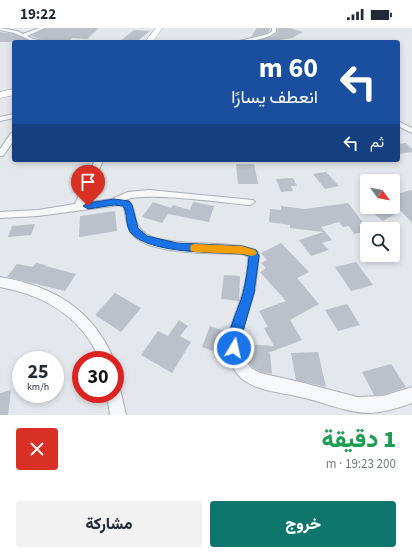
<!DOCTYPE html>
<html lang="ar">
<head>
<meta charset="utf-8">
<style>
	body { margin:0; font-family:"Source Sans 3",Vazirmatn,sans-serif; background:#f2f2f3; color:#1f2937; direction:rtl; height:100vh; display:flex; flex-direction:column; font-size:15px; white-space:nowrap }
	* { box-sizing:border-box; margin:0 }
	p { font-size:13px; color:#747a83 }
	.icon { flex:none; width:22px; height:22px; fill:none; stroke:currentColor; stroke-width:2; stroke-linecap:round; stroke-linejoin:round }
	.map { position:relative; height:387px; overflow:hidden; direction:ltr }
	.panel { display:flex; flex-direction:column; background:#fff; flex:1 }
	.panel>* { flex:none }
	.banner { position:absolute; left:12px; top:12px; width:388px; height:122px; border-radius:4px; box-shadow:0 2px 6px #0003; direction:rtl; background:#1a4fa0; color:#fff; overflow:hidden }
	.needle { width:26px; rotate:122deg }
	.tools { position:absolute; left:360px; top:146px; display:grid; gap:8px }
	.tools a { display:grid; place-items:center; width:40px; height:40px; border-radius:4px; background:#fff; box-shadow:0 2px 6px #0003; font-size:20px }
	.speed { position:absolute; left:12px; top:323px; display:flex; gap:8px; font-size:20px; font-weight:700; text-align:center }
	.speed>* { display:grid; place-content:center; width:52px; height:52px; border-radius:50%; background:#fff; box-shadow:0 2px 6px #0003; line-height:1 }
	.speed small { font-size:10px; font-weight:400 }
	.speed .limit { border:6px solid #d22; background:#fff; color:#111 }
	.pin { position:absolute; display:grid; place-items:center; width:34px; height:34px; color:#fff; margin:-41px -17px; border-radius:50% 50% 50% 0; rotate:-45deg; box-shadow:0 0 4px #0007 }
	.pin .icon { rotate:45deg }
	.me { position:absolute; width:44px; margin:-22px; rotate:9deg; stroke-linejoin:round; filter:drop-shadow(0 0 3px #0008) }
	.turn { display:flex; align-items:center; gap:14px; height:84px; padding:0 16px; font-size:18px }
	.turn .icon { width:52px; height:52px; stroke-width:2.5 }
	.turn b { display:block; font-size:28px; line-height:34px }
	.then { display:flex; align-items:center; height:38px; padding:0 16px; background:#0003; gap:8px; font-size:15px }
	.round { display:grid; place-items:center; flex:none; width:42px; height:42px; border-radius:4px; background:#f2f2f3 }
	.headline { display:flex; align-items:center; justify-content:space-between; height:68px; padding:0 16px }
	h1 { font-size:24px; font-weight:800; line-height:30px; color:#1e9e55 }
	.action { display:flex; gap:8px; margin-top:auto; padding:8px 16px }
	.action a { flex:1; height:46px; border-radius:4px; background:#0f766e; color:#fff; font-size:16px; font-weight:800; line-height:46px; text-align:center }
	.action a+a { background:#f2f2f3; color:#1f2937 }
	.status { display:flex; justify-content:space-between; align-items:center; height:28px; padding:0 20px; background:#fff; direction:ltr }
	.status svg { height:11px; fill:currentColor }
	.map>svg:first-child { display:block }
</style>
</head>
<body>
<div class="status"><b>19:22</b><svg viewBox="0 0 49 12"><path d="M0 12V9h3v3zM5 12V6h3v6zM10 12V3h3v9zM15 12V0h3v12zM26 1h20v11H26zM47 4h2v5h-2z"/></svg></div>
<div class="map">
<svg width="412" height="387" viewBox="0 0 412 387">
	<rect width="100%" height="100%" fill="#e4e7ec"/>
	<!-- building -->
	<g fill="#bbc0ca">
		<polygon points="46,0 99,0 87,11 72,10 68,14 52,14 31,8"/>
		<polygon points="257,0 270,0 270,2 267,5 251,9"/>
		<polygon points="278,0 289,0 303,4 292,10 280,12 257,13 273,8 277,5"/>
		<polygon points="134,2 150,3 136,14 119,14"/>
		<polygon points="0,4 14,6 31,14 0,14"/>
		<polygon points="406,115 412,121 412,124 398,126 398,116"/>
		<polygon points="236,136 254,136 258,156 238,156"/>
		<polygon points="326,144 339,158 325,161 313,146"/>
		<polygon points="293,150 297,158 291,158 293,163 281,164 276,151"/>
		<polygon points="412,162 412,195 401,183 383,193 373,185 385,179 393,179 393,167"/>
		<polygon points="153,174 171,180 173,177 190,182 193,174 214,178 209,194 168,186 162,195 142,189"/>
		<polygon points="348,175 368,201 367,203 354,206 349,198 343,199 339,194 321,199 332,212 322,215 329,222 311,228 299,212 324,204 290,200 290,197 269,194 270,181 281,182 281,178 305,181"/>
		<polygon points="115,183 117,203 79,209 80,188"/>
		<polygon points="35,196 31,207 8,209 12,198"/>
		<polygon points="281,215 309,244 297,250 319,276 290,292 302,312 268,325 270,325 272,346 261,344 252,339 245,330 243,316 274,318 264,300 268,299 259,283 286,273 260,244 266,240 261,235 267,232 261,225"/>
		<polygon points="356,234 373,257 351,263 335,239"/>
		<polygon points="36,235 46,237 45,238 76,246 65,263 7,249 17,236 33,239"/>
		<polygon points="224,247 240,248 239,273 221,271"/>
		<polygon points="115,265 141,280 121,304 95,287"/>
		<polygon points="347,276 360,297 338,303 325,282"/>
		<polygon points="179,292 188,298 180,308 191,314 172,345 141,327 158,303 168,308"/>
		<polygon points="210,298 228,304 224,327 202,319"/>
		<polygon points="318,324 326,359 296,352 291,325"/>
		<polygon points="391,336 406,359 383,367 374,367 362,344"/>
		<polygon points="11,362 8,387 0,387 0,365"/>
	</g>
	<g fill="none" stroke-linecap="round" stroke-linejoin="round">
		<defs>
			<g id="street">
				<polygon points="0,0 17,3 23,6 39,0 45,0 27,8 33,11 51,14 32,13 14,5 0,2"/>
				<path d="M272 0H276V4C266 12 247 14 235 14L268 6 272 3Z"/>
				<polygon points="14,86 14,90 0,93 0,89"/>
				<polygon points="398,93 412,100 412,105 398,98"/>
				<polygon points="11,105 14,105 14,112 3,128 0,128 0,121"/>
				<path d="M95 132H103L85 175 112 171 128 164 149 162 253 172 255 174 250 177C225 175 144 163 125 172 141 177 127 199 152 209 177 219 245 212 258 224L259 227 255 262 244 297 241 313 244 331 251 340 260 345 300 354 357 369 383 368 412 359V375C399 380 385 384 371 385 346 385 324 374 300 369 282 364 261 364 245 353 237 348 231 338 229 328 224 307 236 287 242 267 246 254 248 241 248 228L242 226C216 225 152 227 134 208 126 200 126 189 124 179L120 177 38 188 0 190V184L38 182 75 176Z"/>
				<path d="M0 249C53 258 93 281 114 332H100C82 289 44 267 0 259Z"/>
				<polygon points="115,358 120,361 126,387 110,387 107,366 115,366"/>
			</g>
			<g id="secondary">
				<polygon points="156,0 162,0 153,14 145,14"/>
				<polygon points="14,61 14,67 0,70 0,64"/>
			</g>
		</defs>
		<!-- street casing -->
		<use href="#street" stroke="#a9aeb7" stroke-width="2"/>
		<!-- secondary casing -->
		<use href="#secondary" stroke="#a9aeb7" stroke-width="1"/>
		<!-- street -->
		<use href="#street" fill="#f7f8fa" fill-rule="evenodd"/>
		<!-- secondary -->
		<use href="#secondary" fill="#fff" fill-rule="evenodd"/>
	</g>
	<!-- route -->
	<path fill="#1a73e8" stroke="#114b97" d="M114 171 129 173 132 177 138 200 147 208 177 215 242 218 256 222 259 228 254 265 241 310V320L239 325 234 326 230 325C223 309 239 281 243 265 246 252 248 240 249 228L242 226C214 224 150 226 131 205 125 198 128 185 123 178L114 177 88 181 83 178 88 175Z"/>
	<!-- slow -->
	<polygon fill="#f59e0b" points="195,216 242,218 255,222 257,225 255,227 252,228 242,226 195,224 191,223 190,220 191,217"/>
</svg>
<div class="tools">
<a><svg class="needle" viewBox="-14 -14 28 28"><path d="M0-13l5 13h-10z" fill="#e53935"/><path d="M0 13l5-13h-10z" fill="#747a83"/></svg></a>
<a><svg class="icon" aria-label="search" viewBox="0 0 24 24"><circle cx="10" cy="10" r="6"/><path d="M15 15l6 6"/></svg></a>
</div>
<div class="speed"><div>25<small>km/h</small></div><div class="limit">30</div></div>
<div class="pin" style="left:88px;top:178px;background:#d93025"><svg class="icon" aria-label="arrive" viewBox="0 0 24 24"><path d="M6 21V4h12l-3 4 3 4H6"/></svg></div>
<svg class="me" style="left:234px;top:320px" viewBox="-20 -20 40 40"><circle r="17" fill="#1a73e8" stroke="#fff" stroke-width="3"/><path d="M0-11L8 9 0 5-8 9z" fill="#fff"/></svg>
<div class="banner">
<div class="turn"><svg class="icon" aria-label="left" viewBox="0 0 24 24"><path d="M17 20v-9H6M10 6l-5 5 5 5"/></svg><div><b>60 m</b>انعطف يسارًا</div></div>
<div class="then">ثم<svg class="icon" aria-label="left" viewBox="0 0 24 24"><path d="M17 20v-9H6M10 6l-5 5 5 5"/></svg></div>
</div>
</div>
<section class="panel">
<div class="headline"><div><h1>1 دقيقة</h1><p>200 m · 19:23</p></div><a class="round" style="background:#d93025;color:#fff"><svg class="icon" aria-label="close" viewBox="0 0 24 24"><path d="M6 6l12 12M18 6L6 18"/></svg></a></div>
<div class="action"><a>خروج</a><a>مشاركة</a></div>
</section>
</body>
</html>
